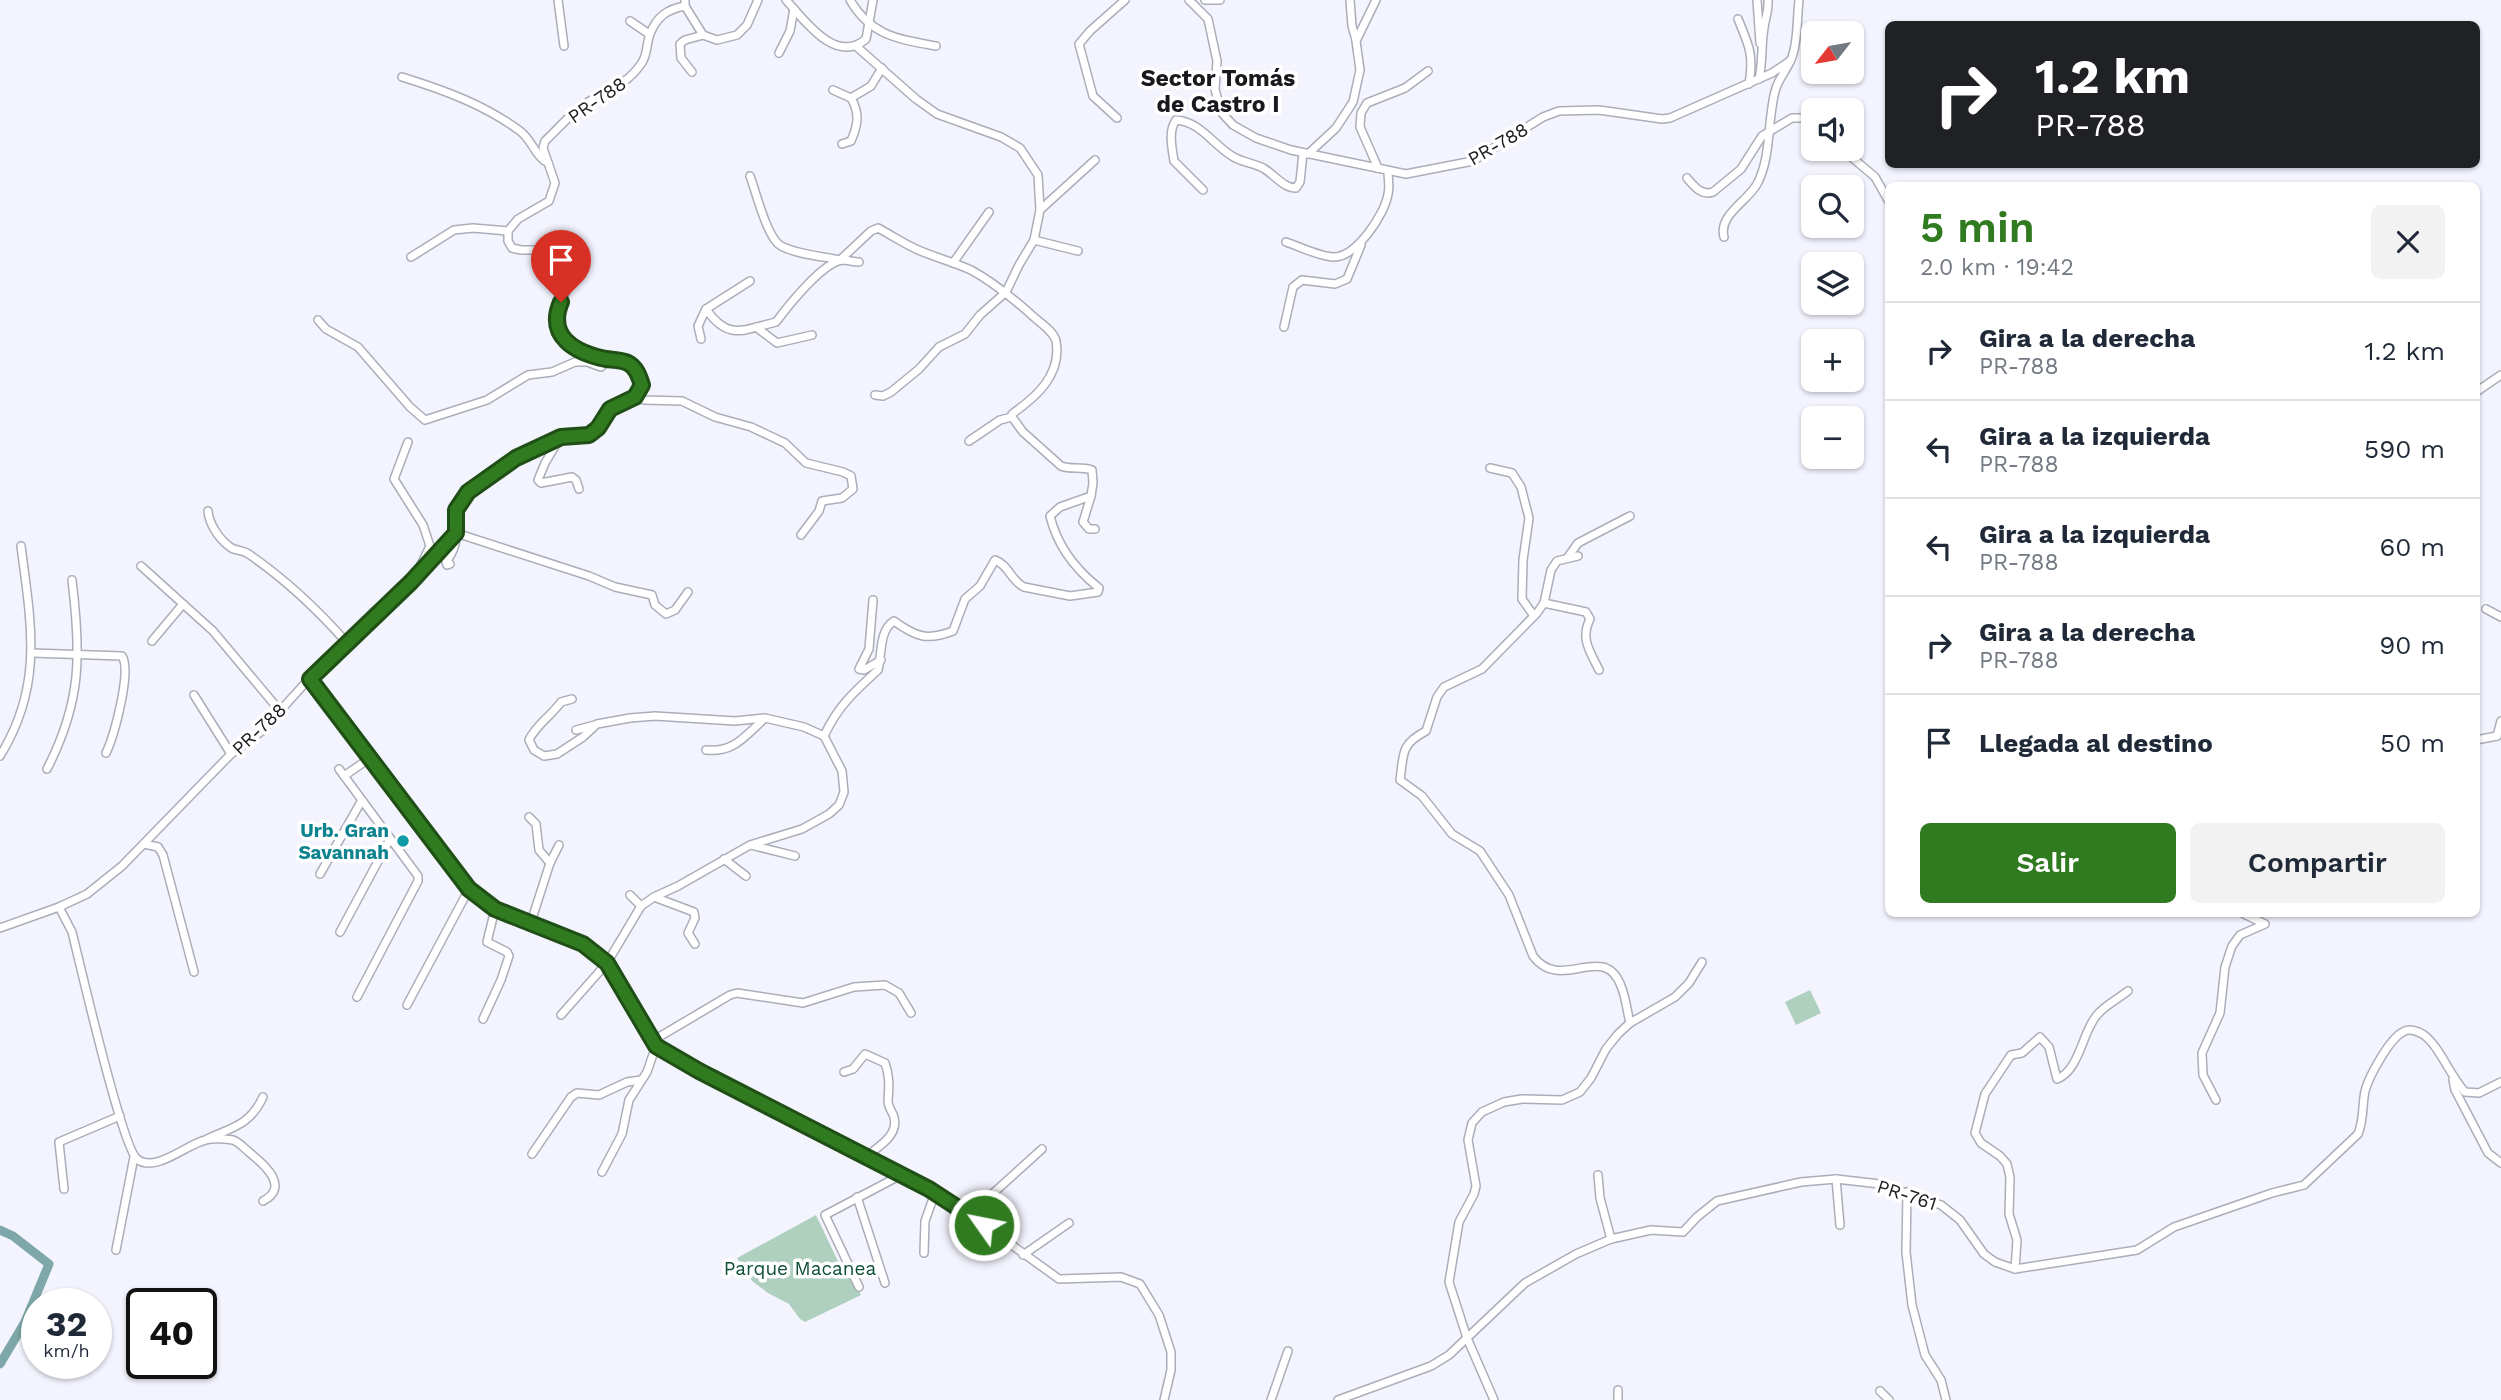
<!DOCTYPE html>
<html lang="es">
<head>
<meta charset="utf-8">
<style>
	body { margin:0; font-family:"Work Sans",sans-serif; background:#f2f2f3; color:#1f2937; height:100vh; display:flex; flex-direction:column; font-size:26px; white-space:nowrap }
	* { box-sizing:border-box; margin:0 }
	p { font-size:23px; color:#747a83 }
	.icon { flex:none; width:38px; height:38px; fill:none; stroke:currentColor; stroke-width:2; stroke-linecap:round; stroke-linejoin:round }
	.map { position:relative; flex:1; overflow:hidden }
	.details { position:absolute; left:1885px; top:182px; width:595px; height:735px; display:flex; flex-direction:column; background:#fff; border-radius:10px; box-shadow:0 2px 5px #0004 }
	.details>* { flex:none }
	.banner { position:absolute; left:1885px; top:21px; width:595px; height:147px; border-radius:10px; box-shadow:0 2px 5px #0004; background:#202124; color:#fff; overflow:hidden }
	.needle { width:46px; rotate:239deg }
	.tools { position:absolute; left:1801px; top:21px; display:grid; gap:14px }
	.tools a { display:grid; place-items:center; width:63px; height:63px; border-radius:10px; background:#fff; box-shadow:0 2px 5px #0004; font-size:35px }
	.speed { position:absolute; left:21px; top:1288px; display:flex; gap:14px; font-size:35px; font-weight:700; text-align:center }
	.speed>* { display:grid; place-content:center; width:91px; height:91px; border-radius:50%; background:#fff; box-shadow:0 2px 5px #0004; line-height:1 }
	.speed small { font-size:18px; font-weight:400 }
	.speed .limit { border:4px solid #111; border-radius:10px; background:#fff; color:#111 }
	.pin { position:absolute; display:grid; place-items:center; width:60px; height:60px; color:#fff; margin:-72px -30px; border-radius:50% 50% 50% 0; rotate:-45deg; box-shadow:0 0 7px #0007 }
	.pin .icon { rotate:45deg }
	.me { position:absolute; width:77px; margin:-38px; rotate:303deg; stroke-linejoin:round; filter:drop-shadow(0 0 5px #0008) }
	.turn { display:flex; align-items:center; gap:24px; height:147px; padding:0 35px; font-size:32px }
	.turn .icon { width:91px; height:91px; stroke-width:2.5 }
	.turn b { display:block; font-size:49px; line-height:60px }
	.round { display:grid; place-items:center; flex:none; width:74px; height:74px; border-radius:10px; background:#f2f2f3 }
	.summary { display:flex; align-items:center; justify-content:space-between; height:119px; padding:0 35px }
	h1 { font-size:42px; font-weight:600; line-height:52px; color:#307a20 }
	.primary-button { display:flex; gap:14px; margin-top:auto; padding:14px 35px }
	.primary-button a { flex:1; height:80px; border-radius:10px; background:#307a20; color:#fff; font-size:28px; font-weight:600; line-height:80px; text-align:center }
	.primary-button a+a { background:#f2f2f3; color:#1f2937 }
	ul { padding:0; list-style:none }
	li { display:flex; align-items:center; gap:21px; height:98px; padding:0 35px; border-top:2px solid #e0e1e3 }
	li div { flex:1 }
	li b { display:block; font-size:26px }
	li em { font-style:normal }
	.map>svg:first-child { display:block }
</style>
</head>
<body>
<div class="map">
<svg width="2501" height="1400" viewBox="0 0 2501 1400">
	<rect width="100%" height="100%" fill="#f3f4fe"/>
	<!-- green -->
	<g fill="#afd0bf">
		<polygon points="1810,990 1821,1013 1796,1025 1785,1002"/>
		<polygon points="816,1215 845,1276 851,1274 861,1295 805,1322 800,1319 789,1304 768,1293 752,1281 737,1258"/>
	</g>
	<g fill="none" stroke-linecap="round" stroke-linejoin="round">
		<!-- river -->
		<polyline stroke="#7da7a8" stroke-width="9" points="0,1230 13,1236 49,1264 25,1322 0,1364"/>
		<defs>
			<g id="minor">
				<polyline points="558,0 564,46"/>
				<polyline points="685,0 685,6 703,35 717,40 737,35 747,25 758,0"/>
				<path d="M786 0C805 21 836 65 866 39L873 0"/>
				<path d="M850 0C871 36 898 39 936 46"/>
				<polyline points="1189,0 1208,19 1217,61 1215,89 1221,112 1233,125 1256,138 1291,150 1406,174 1473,161 1543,117 1559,111 1599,110 1662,119 1670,118 1772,73 1790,61"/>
				<polyline points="1205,0 1220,0"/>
				<polyline points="1350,0 1352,26 1356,40"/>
				<polyline points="1757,0 1760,43"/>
				<path d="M1738 19C1749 46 1754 54 1749 84"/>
				<polyline points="630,21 649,34"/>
				<polyline points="857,47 916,99 937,114 1001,137 1020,148 1038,175 1040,210"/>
				<polyline points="779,53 790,31 794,9"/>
				<polyline points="692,72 681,58 680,44 685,40 703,35"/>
				<path d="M402 77C444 90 485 105 520 131 532 140 535 156 548 163"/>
				<path d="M1759 79C1763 62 1761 45 1764 28 1765 18 1769 11 1768 0"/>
				<polyline points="833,90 851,98 871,86 882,68"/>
				<polyline points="1117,118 1093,96 1079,44 1090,31 1125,0"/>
				<path d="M842 144 851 141C858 125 860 113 851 98"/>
				<polyline points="1842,149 1875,177 1888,200"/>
				<polyline points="1308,154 1336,128 1353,102 1360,70 1356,41 1376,0"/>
				<polyline points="1378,168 1360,127 1361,113 1367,103 1405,88 1428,71"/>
				<path d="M1687 178C1694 186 1701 196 1713 192L1741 169 1762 136 1792 118H1813"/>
				<path d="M1203 190 1174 161C1172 148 1168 131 1176 120 1201 122 1212 144 1232 156 1241 162 1253 163 1263 168 1274 174 1283 188 1296 188L1300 182 1303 153"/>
				<path d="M1724 237C1718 215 1748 201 1757 184 1772 157 1767 116 1776 88 1780 76 1790 66 1793 54 1798 38 1797 17 1799 0"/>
				<polyline points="1034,240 1078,251"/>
				<path d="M1286 242C1301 247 1318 256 1333 257 1356 258 1385 214 1388 194 1390 187 1388 179 1388 172"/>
				<polyline points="411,257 454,230 473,228 508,231"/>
				<polyline points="953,263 989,212"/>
				<path d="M706 309C728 341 743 330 776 322 788 306 822 263 842 260 847 260 854 262 859 262"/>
				<polyline points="318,320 326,329 358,347 410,407 425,420 487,400 528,375 552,372 575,362 587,362 601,367 608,360"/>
				<polyline points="756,327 777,343 812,335"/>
				<polyline points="1284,327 1293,287 1302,280 1335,284 1347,279 1361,245"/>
				<polyline points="701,339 698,326 706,309 750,281"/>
				<polyline points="2476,392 2501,375"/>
				<polyline points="875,395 883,396 891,392 919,369 939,347 965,334 980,315 1006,292 1019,265 1034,240 1040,210 1095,160"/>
				<polyline points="635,397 644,400 682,401 715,417 751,427 785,443 806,463 843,472 851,476 853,489 842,498 822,501 819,511 801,535"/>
				<polyline points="560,438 545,463 538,480 541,483 572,477 576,480 579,489"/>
				<polyline points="969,441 1000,420 1012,417"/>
				<polyline points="408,442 394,479 423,525 430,546 420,567"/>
				<polyline points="1490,468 1512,473 1521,487 1529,518 1523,560 1522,599 1534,616"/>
				<polyline points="1091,496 1083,522 1089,529 1095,529"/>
				<path d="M208 511C209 524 219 539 230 547 235 551 244 550 250 555 286 580 318 610 347 643"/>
				<path d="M1578 556 1557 561 1551 570 1544 603 1537 613 1482 669 1444 687 1437 697 1426 731C1400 745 1404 753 1400 780L1422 796 1452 834 1480 851 1509 895 1533 956C1561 994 1604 940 1621 986 1626 998 1627 1011 1630 1023"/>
				<polyline points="1568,557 1578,543 1630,516"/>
				<path d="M450 564 447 565 446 562C453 553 457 544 456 533L589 576 615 587 652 595 655 605 666 614 675 610 688 592"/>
				<polyline points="141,566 213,631 280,711"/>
				<polyline points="873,600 869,649 859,669 864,670 881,660"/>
				<path d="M1544 603 1586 612 1590 619C1580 639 1590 651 1599 670"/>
				<polyline points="2486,609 2501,617"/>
				<polyline points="152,641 183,604"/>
				<path d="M32 653 122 656C132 671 114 736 106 753"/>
				<polyline points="310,679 469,889 495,909 583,944 607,963 656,1046 699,1071 929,1189 984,1225 1059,1279 1121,1277 1140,1284 1159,1315 1171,1352 1171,1370 1164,1400"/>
				<polyline points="194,695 231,754"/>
				<path d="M572 699 561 702C552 715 535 726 529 740L534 750 544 756 557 754 583 737 597 724 630 718 655 716 735 721 765 718 804 727 824 736"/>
				<polyline points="576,730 595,725"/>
				<polyline points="2497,736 2501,721"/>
				<polyline points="2476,740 2497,736"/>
				<path d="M706 750C734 753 745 736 764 719"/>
				<path d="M0 756C44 685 31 624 21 546"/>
				<path d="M47 769C82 701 81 654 72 580"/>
				<polyline points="339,769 418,876 418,881 357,997"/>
				<polyline points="344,776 370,758"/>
				<polyline points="529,817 536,824 539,850 550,863"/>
				<polyline points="144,844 158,847 163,855 194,972"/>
				<polyline points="751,845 795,856"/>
				<polyline points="724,859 746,876"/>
				<polyline points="320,874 362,800"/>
				<polyline points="630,895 641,906"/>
				<polyline points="654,897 694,912 695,918 688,933 695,944"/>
				<path d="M59 907 72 932C80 964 122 1147 137 1159 155 1174 188 1143 206 1140 213 1138 226 1139 233 1140 239 1142 245 1149 250 1153 265 1165 290 1187 263 1201"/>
				<polyline points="531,922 550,863 559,845"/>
				<path d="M0 928 59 907 87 894 122 866 231 754 262 731 316 671 411 582 456 533V510L468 492 516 458 561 437 589 435 598 428 610 409 635 397 642 385 636 370 627 362 593 356 564 340 557 329 555 316 567 289 565 271 547 250H521L512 248 508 241V231L518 219 549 201 555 183 543 148 545 141C558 129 570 114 585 104 606 90 625 87 641 64 648 55 646 44 650 34 657 16 668 9 685 6"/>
				<polyline points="340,932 390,839"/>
				<polyline points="407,1005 469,889"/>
				<path d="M561 1015 607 963 641 906 654 897 678 886 750 845 802 829 829 814 839 805 844 792 842 771 824 736C838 706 854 692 878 670 882 654 879 630 894 621 916 637 927 641 953 631L965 599 980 586 995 560C1009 565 1011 581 1024 587L1070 596 1098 592 1099 588C1075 569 1057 545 1050 516L1060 507 1091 496 1093 483 1092 470C1081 466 1071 470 1061 466L1023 432 1012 417V414C1036 397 1062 375 1056 341 1054 332 1042 324 1035 318 1015 300 995 283 971 270 953 262 934 257 916 249 903 243 891 235 878 228L871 231 840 260C821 256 799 255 781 246 767 238 756 192 750 176"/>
				<polyline points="483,1019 501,980 509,956 507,952 487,942 495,909"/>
				<path d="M844 1072 853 1069 865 1054 885 1063C890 1077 889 1087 888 1101 888 1107 892 1111 894 1117 899 1135 879 1146 867 1156"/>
				<polyline points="2453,1080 2455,1090 2488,1153 2501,1163"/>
				<polyline points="2216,1100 2203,1075 2202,1053 2220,1013 2225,967 2232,946 2240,935 2265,924 2244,914"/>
				<path d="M207 1139C233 1127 250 1125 263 1097"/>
				<polyline points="532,1154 571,1097 577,1093 599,1095 627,1082 641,1080"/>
				<polyline points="602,1172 622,1134 629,1100 647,1072 659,1037 730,995 737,993 803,1003 854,987 885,985 899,993 911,1013"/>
				<polyline points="1598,1175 1600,1198 1611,1239"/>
				<polyline points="1836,1179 1840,1225"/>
				<polyline points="64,1189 59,1142 120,1116"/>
				<polyline points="1907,1192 1906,1252 1912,1305 1925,1355 1941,1380 1946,1400"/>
				<polyline points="857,1197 885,1283"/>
				<polyline points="984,1225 990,1196 1042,1149"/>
				<polyline points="116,1250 134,1157"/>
				<polyline points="924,1253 925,1221 935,1193"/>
				<polyline points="1023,1255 1069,1223"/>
				<path d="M2015 1269 2017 1240 2009 1214 2010 1177 2007 1164 2000 1156 1981 1143 1975 1133 1985 1094 2011 1055 2022 1053 2040 1037 2049 1047 2057 1079C2080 1070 2082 1032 2097 1015 2104 1006 2119 998 2128 991"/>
				<polyline points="859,1287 825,1215 901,1175"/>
				<polyline points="1618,1390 1618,1400"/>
				<polyline points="1880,1391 1889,1400"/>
				<polyline points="1271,1400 1288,1351"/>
				<path d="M1338 1400 1431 1366 1449 1355 1525 1283 1576 1254 1611 1239 1651 1230 1683 1232 1697 1217 1717 1201 1801 1182 1836 1179 1880 1184 1941 1205 1960 1220 1984 1254 1995 1262 2015 1269 2137 1250 2174 1227 2272 1193 2304 1185 2358 1134C2364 1120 2362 1105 2365 1091 2369 1076 2390 1038 2403 1032 2409 1028 2418 1031 2424 1035 2440 1047 2450 1076 2465 1092L2479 1093 2501 1082"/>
				<polyline points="1494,1400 1467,1338 1449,1282 1459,1222 1474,1194 1476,1186 1468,1140 1472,1123 1482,1112 1504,1102 1522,1099 1562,1100 1580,1092 1591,1078 1606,1049 1618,1034 1630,1023 1675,997 1689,983 1702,962"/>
			</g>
		</defs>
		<!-- minor casing -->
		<use href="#minor" stroke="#abadb9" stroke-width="10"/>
		<!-- minor -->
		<use href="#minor" stroke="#fff" stroke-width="7"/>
	</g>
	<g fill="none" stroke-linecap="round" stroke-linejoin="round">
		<defs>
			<path id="route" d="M561 302C546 337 576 353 606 359 613 360 622 360 628 363 636 367 639 376 642 385L635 397 610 409 598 428 589 435 561 437 516 458 468 492 456 510V533L411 582 310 679 469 889 495 909 583 944 607 963 656 1046 699 1071 929 1189 984 1225"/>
		</defs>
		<!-- route casing -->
		<use href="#route" stroke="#1f4f15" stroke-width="18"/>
		<!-- route -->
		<use href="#route" stroke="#307a20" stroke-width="12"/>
	</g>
	<!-- markers -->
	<circle fill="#0f9aa8" stroke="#fff" stroke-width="2.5" cx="403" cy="841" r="7"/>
	<g text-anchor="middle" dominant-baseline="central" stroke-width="7" stroke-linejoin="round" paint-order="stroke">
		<!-- street labels -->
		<g font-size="19" fill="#191a1e" stroke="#fff">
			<text transform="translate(597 100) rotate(-35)">PR-788</text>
			<text transform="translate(1498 144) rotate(-30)">PR-788</text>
			<text transform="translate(259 729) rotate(-43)">PR-788</text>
			<text transform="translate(1907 1195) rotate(18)">PR-761</text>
		</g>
		<!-- culture labels -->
		<g font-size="19" font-weight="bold" fill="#0d838f" stroke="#fff" text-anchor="end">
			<text x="389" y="830">Urb. Gran<tspan x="389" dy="22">Savannah</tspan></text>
		</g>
		<!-- park labels -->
		<g font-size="19" fill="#0f4f37" stroke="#fff">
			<text x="800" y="1268">Parque Macanea</text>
		</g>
		<!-- quarter labels -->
		<g font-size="23" font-weight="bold" fill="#191a1e" stroke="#fff">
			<text x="1218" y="78">Sector Tomás<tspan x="1218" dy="26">de Castro I</tspan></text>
		</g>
	</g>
</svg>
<div class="tools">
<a><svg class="needle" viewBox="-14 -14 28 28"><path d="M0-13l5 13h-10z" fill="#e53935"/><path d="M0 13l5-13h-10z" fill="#747a83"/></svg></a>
<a><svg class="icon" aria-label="sound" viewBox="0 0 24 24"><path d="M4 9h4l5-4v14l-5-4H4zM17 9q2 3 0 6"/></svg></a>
<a><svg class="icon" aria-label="search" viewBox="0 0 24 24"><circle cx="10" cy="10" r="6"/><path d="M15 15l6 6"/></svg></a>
<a><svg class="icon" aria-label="layers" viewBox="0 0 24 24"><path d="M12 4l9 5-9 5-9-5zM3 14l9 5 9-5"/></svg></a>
<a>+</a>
<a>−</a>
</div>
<div class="speed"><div>32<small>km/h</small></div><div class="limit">40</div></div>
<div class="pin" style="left:561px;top:302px;background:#d93025"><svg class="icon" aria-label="arrive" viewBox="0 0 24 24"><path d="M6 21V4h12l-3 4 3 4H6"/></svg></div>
<svg class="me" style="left:984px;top:1225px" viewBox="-20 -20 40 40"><circle r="17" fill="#307a20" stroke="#fff" stroke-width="3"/><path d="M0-11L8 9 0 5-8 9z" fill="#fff"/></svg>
<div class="banner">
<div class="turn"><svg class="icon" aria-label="right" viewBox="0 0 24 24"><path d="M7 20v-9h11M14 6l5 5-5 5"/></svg><div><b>1.2 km</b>PR-788</div></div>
</div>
<section class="details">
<div class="summary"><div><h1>5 min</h1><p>2.0 km · 19:42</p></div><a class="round"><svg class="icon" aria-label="close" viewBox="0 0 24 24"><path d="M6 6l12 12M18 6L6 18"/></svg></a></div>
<ul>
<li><svg class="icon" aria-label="right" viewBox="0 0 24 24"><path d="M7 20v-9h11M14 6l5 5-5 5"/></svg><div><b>Gira a la derecha</b><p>PR-788</p></div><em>1.2 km</em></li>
<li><svg class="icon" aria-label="left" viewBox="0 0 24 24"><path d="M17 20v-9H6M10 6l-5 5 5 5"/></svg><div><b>Gira a la izquierda</b><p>PR-788</p></div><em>590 m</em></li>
<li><svg class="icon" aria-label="left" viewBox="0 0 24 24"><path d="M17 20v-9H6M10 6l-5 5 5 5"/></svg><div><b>Gira a la izquierda</b><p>PR-788</p></div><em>60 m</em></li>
<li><svg class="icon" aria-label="right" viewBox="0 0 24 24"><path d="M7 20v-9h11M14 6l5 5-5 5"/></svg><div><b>Gira a la derecha</b><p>PR-788</p></div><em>90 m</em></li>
<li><svg class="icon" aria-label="arrive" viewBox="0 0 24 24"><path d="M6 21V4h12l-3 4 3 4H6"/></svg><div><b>Llegada al destino</b></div><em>50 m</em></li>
</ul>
<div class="primary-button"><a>Salir</a><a>Compartir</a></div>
</section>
</div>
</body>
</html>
